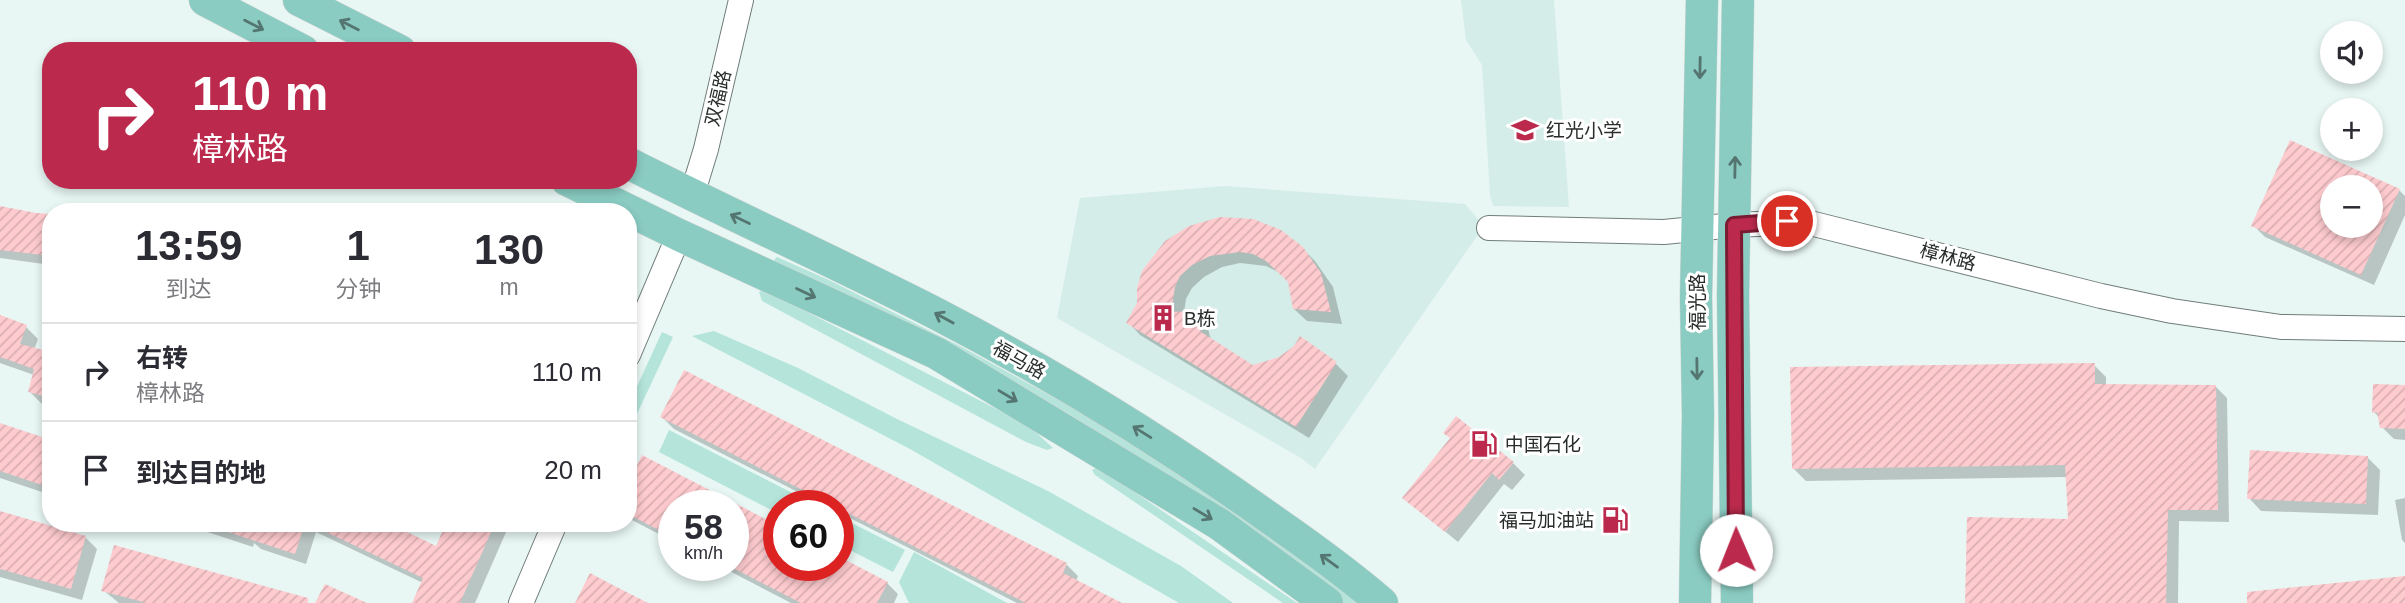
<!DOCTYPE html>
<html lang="zh">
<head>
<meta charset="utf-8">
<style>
	body { margin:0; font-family:Helvetica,"Noto Sans SC",sans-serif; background:#f7f7f7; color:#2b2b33; height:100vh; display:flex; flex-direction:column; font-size:26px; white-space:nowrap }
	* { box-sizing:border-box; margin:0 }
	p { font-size:23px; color:#7c7c81 }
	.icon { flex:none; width:38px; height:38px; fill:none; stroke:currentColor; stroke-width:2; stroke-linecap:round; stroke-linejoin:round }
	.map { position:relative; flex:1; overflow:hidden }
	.side { position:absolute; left:42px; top:203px; width:595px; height:329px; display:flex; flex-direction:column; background:#fff; border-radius:28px; box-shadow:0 4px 10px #0003 }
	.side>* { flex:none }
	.banner { position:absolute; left:42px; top:42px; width:595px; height:147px; border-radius:28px; box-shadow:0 4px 10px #0003; background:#bb2a4c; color:#fff; overflow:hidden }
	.tools { position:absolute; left:2320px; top:21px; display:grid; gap:14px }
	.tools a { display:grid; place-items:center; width:63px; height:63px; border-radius:50%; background:#fff; box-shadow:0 4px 10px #0003; font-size:35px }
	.speed { position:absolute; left:658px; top:490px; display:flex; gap:14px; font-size:35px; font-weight:700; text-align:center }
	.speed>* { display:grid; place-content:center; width:91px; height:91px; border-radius:50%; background:#fff; box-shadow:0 4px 10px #0003; line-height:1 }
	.speed small { font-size:18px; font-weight:400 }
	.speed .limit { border:10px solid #d22; background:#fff; color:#111 }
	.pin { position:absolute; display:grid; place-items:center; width:60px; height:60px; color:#fff; margin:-30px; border:4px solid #fff; border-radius:50%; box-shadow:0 2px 7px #0007 }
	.me { position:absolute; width:77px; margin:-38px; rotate:359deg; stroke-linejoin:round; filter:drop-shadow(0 0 5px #0008) }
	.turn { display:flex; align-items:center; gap:24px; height:147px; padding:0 35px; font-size:32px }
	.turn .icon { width:91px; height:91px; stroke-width:2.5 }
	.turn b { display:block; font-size:49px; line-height:60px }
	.eta { display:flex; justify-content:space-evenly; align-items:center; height:119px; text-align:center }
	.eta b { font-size:42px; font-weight:700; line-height:49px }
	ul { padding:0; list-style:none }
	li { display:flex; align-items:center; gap:21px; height:98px; padding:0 35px; border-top:2px solid #e1e1e2 }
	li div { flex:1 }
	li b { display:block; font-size:26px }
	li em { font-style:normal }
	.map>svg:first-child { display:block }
</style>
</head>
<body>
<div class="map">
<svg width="2405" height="603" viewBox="0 0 2405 603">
	<defs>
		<pattern id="building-hatch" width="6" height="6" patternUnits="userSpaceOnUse" patternTransform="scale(1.75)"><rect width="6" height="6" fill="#fecbcf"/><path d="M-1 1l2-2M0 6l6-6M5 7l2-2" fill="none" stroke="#daafb2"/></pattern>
	</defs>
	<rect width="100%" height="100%" fill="#e8f7f4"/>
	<!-- built -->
	<g fill="#d5ede8">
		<polygon points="1461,0 1554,0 1569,207 1493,206 1490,195 1482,65 1466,40"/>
		<polygon points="1225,186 1465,204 1484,226 1315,469 1301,458 1057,318 1080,198"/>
	</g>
	<!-- green -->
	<g fill="#b4e4da">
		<polygon points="777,257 829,280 962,347 1102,424 1214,492 1360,603 1344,603 1223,510 1069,414 775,266 774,260"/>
		<polygon points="764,290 1016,419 1031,428 1053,448 1047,450 1026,442 762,301 759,292"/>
		<polygon points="714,331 798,368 897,419 1048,491 1181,566 1233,603 1179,603 910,449 692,336"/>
		<polygon points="662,332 673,337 628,433 628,406"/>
		<polygon points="669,430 818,506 779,506 779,514 659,452"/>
		<polygon points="1098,467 1297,603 1283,603 1095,475 1092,470"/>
		<polygon points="838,516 905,550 893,572 838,544"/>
		<polygon points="914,552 1007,603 909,603 899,582"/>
	</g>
	<!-- shadow -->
	<g fill="#0003" fill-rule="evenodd">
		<path d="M2291 142 2399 190 2405 196V215L2374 285 2265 237 2253 225ZM2333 187H2371V226H2333Z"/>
		<polygon points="0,208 51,216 51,265 0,258"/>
		<polygon points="1166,242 1302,248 1315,261 1333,287 1342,324 1307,321 1294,309 1290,282 1280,273 1266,266 1240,263 1222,267 1204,277 1192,288 1186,299 1184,313 1195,313 1207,325 1211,340 1253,367 1280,359 1295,347 1300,339 1336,364 1348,376 1309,438 1140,335 1129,323"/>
		<polygon points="0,317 26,327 38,339 34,350 51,354 51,406 42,404 30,392 34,375 0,363"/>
		<polygon points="2094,365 2106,377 2106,386 2215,386 2227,398 2229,522 2179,521 2178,603 1967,603 2069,521 2067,477 1806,481 1794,469"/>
		<polygon points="685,373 1066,564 1078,576 1076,581 1118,603 1017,603 838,512 838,506 825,506 674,429 662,417"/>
		<polygon points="2405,387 2405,440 2394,439 2382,427 2380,418 2374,412"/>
		<polygon points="0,425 51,442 51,495 0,478"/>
		<polygon points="642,458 779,528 779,565 887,583 898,594 894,603 791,603 718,565 733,565 733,506 674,506 674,542 630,519 628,488"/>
		<polygon points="2368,458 2380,470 2378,515 2261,511 2249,498"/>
		<polygon points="1513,463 1525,475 1512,490 1504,484 1458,542 1404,498"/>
		<polygon points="2405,498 2405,543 2402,540 2395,500"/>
		<polygon points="0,513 85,537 97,549 82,600 0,577"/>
		<polygon points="180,523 385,523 437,549 448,523 510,523 475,603 414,603 423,583 316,532 306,564 261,549 254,543 253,547"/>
		<polygon points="103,590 295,603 119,603"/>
	</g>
	<!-- building -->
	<g fill="url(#building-hatch)" fill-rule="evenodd">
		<path d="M2290 140 2400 189 2361 275 2251 226ZM2333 187H2371V226H2333Z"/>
		<polygon points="0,206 36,213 51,214 51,256 0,250"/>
		<polygon points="1220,217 1253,219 1281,230 1303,247 1321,273 1331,312 1293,309 1288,282 1266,261 1253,254 1240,252 1210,256 1192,265 1180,276 1175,287 1171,312 1195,311 1201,332 1253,365 1279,357 1294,346 1300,336 1337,362 1296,427 1126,323 1137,303 1137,288 1142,271 1165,241 1189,226"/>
		<polygon points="0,315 27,325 20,344 51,352 51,398 28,392 34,369 0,357"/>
		<polygon points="2095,363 2095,384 2216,385 2218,510 2168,510 2166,603 1965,603 1967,517 2068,519 2065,465 1792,469 1790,367"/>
		<polygon points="684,370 1067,563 1063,573 1122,603 1026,603 838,508 838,506 834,506 660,417"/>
		<polygon points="2373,384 2405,385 2405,429 2380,428 2377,412 2372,413"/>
		<polygon points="1456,416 1514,462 1499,480 1492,473 1445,532 1402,498 1450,438 1443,433"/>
		<polygon points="0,423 51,440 51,488 0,471"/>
		<polygon points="2250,450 2368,456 2366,504 2247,499"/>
		<polygon points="642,455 779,526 779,565 838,565 838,556 888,582 877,603 801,603 733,568 733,506 674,506 674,538 628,514 628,484"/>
		<polygon points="0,511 86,536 71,589 0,569"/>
		<polygon points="211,523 305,523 295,554 210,526"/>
		<polygon points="307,523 389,523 436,546 446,523 495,523 460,603 412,603 423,578"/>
		<polygon points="114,545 308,598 308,603 147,603 101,591"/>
		<polygon points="590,573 607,582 648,603 575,603"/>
		<polygon points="2405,576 2405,603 2247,603 2247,592"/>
		<polygon points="325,584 367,603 315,603"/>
	</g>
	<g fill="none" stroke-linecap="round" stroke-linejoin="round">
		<defs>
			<g id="tertiary">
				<polyline points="692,195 706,149 741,0"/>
				<polyline points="1489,228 1664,232 1734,225 1806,222 2101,296 2172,311 2281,327 2405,329"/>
				<polyline points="628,355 679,235"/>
				<polyline points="521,603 555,523"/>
			</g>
			<g id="primary">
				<polyline points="205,0 303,51"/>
				<polyline points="299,0 400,51"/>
				<path d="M628 163C729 214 833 261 933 312 1049 372 1162 441 1268 517 1307 544 1346 572 1382 603"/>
				<polyline points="567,180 679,235 936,353 1219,524 1327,603"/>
				<polyline points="1695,603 1698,416 1696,297 1702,0"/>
				<polyline points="1737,603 1733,296 1738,0"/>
			</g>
		</defs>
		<!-- tertiary casing -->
		<use href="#tertiary" stroke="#707d7a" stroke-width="26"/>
		<!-- primary casing -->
		<use href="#primary" stroke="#d4d5d5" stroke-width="33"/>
		<!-- tertiary -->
		<use href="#tertiary" stroke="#fff" stroke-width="24"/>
		<!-- primary -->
		<use href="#primary" stroke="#8accc2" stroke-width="32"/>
	</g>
	<!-- one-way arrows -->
	<defs><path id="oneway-shaft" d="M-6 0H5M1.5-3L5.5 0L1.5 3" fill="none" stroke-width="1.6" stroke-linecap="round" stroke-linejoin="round" transform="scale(1.75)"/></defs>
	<g stroke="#547570">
		<use href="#oneway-shaft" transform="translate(254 25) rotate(27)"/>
		<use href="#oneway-shaft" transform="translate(349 25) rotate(-153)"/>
		<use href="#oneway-shaft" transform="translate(1700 68) rotate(91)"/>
		<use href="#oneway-shaft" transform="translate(1735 167) rotate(-89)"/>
		<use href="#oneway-shaft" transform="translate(740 219) rotate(-154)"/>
		<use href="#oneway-shaft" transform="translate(806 293) rotate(25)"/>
		<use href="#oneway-shaft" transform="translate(944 318) rotate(-151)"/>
		<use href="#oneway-shaft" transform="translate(1697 369) rotate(89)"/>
		<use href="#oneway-shaft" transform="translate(1008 396) rotate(31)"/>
		<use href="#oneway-shaft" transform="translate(1142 432) rotate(-148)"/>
		<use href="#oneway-shaft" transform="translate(1203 514) rotate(31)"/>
		<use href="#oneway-shaft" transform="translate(1329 561) rotate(-144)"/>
	</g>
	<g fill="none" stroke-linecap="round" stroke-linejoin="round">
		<defs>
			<polyline id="route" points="1736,550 1734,225 1787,221"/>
		</defs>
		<!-- route casing -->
		<use href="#route" stroke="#7a1b31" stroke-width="18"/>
		<!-- route -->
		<use href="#route" stroke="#bb2a4c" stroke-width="12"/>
	</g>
	<!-- icons -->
	<defs>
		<symbol id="school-bare" viewBox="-9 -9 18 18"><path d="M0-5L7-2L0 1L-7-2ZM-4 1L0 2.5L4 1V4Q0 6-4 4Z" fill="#bb2a4c" stroke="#fff" stroke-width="2.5" paint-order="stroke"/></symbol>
		<symbol id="building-bare" viewBox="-9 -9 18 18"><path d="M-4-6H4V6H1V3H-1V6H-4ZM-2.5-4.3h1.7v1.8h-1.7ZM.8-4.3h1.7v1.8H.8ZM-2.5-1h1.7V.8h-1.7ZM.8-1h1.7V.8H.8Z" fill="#bb2a4c" stroke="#fff" stroke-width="2.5" paint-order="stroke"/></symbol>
		<symbol id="fuel-bare" viewBox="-9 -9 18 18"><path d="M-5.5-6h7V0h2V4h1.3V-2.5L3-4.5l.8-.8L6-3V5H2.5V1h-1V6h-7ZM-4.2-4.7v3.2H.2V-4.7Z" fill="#bb2a4c" stroke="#fff" stroke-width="2.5" paint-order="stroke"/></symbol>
	</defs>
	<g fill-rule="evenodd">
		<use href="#school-bare" x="1506" y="111" width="38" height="38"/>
		<use href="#building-bare" x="1144" y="299" width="38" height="38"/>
		<use href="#fuel-bare" x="1465" y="425" width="38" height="38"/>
		<use href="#fuel-bare" x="1596" y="501" width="38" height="38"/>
	</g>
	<g text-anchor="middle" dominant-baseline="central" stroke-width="6" stroke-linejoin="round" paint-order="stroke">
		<!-- street labels -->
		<g font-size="19" fill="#282d2c" stroke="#fff">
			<text transform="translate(718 98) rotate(-77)">双福路</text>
			<text transform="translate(1948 257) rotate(15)">樟林路</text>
			<text transform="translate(1697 302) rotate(-90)">福光路</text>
			<text transform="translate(1019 360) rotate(29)">福马路</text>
		</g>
		<!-- poi labels -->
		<g font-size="19" fill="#282d2c" stroke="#fff" text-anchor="start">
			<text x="1546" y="130">红光小学</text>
			<text x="1184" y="318">B栋</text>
			<text x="1505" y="444">中国石化</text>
			<text x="1594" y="520" text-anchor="end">福马加油站</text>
		</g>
	</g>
</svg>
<div class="tools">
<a><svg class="icon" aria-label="sound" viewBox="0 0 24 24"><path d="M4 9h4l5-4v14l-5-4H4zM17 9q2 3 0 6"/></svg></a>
<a>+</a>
<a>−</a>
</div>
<div class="speed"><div>58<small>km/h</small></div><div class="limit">60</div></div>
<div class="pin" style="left:1787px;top:221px;background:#d93025"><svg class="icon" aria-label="arrive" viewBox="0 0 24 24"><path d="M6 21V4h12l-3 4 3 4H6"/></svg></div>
<svg class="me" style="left:1736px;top:550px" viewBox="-20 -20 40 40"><circle r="19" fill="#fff"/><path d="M0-13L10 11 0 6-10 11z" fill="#bb2a4c"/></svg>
<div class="banner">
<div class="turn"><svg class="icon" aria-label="right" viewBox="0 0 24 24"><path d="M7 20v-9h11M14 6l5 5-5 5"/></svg><div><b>110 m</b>樟林路</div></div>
</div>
<section class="side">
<div class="eta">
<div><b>13:59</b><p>到达</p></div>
<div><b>1</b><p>分钟</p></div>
<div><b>130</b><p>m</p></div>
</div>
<ul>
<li><svg class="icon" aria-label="right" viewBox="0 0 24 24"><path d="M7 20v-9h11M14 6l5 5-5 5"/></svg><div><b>右转</b><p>樟林路</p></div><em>110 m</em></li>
<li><svg class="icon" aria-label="arrive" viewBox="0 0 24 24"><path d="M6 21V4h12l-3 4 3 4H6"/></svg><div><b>到达目的地</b></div><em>20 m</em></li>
</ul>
</section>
</div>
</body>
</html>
